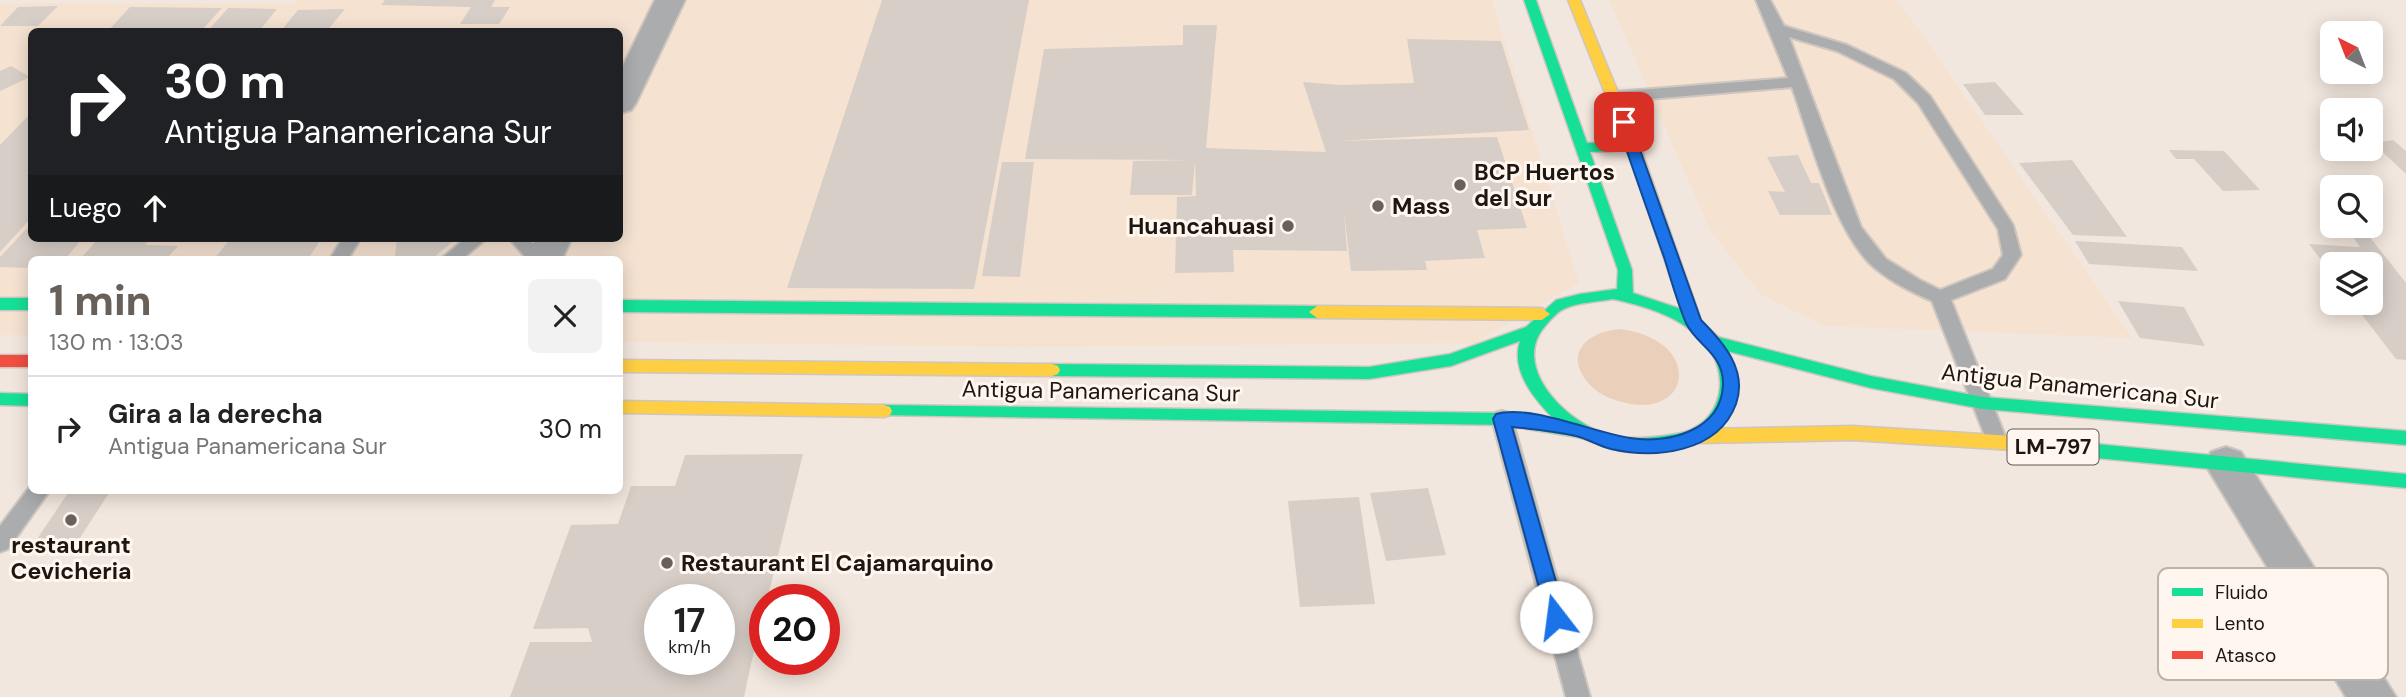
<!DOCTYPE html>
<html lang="es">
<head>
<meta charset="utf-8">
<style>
	body { margin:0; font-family:"DM Sans",sans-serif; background:#f2f2f2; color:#222; height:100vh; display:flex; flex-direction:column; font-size:26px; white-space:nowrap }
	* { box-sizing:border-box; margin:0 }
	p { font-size:23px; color:#767676 }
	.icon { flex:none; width:38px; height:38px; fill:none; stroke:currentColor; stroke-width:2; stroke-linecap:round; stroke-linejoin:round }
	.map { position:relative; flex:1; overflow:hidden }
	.details { position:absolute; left:28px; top:256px; width:595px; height:238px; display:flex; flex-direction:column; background:#fff; border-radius:10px; box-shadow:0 4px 18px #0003 }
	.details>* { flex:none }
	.hud { position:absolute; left:28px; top:28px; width:595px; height:214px; border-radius:10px; box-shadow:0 4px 18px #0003; background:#202124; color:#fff; overflow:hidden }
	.needle { width:46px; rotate:318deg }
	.tools { position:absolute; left:2320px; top:21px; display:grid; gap:14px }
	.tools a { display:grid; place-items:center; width:63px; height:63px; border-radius:10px; background:#fff; box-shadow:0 4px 18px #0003; font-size:35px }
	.speed { position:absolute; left:644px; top:584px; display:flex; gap:14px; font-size:35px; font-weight:700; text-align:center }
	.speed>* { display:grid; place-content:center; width:91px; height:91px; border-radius:50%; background:#fff; box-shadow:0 4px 18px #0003; line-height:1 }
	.speed small { font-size:18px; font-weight:400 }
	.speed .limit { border:10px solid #d22; background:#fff; color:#111 }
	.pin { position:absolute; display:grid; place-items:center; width:60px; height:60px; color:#fff; margin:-30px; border-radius:14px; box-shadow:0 4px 10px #0006 }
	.me { position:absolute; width:77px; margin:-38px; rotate:345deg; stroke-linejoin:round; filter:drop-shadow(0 0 5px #0008) }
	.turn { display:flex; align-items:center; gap:24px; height:147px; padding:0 21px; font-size:32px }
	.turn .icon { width:91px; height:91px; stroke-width:2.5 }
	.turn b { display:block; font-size:49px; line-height:60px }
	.then { display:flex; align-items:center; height:66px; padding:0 21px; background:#0003; gap:14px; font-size:26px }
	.round { display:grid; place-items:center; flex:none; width:74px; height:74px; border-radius:10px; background:#f2f2f2 }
	.headline { display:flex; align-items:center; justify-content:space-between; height:119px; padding:0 21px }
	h1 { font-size:42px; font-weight:800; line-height:52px; color:#686059 }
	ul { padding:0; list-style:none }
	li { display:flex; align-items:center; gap:21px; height:105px; padding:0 21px; border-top:2px solid #e0e0e0 }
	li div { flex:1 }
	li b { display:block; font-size:26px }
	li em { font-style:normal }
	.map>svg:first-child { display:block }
</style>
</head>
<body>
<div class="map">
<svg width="2406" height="697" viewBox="0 0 2406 697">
	<rect width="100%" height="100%" fill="#f2e7de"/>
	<!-- built -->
	<g fill="#f5e2d1" fill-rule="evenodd">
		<path d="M297 0H1492L1579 283 1474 343 1027 347 620 342V259H32L31 335H0V3L294 4ZM32 32H620V238H32Z"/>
		<polygon points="1609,0 1898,0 2132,338 1826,326 1761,295 1710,230"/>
	</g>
	<!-- green -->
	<path fill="#ead0bb" d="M1620 329C1706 340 1692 424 1618 401 1604 397 1591 389 1583 376 1566 347 1594 331 1620 329Z"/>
	<!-- building -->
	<g fill="#d7cec7" fill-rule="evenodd">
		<polygon points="385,0 495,0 491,7 510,7 499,24 460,24 471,7 381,5"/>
		<polygon points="882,0 1029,0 974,289 787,288"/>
		<polygon points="58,6 38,26 0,26 18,7"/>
		<polygon points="130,7 222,8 200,32 107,32"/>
		<polygon points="228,8 277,9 258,32 207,32"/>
		<polygon points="345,9 326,32 280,32 298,10"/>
		<polygon points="1183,25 1217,25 1206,148 1326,152 1303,82 1339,85 1414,83 1407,39 1501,41 1529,130 1336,141 1497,137 1527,228 1477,230 1485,258 1425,261 1427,270 1351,271 1344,212 1347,251 1233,250 1234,272 1175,273 1177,197 1196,196 1195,160 1192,195 1130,195 1133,161 1195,160 1025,159 1044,49 1183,45"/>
		<polygon points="11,66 30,77 0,91 0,71"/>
		<polygon points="1995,82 2024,115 1985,115 1963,84"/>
		<polygon points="32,112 32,217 0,252 0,145"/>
		<polygon points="2393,140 2406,151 2406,174 2373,143"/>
		<polygon points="2169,150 2224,151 2260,190 2223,191 2194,159 2176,159"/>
		<polygon points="1798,155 1811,183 1819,183 1832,215 1780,215 1768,191 1785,192 1767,157"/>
		<polygon points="2072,160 2127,237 2073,235 2019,163"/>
		<polygon points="1002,162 1034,162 1020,277 982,276"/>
		<polygon points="32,223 32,238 83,238 65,259 32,259 32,268 0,267 0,257"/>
		<polygon points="2350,233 2368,235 2406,283 2406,360 2396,359 2353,303 2371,303 2371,264 2333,264 2333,276 2309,244 2360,247"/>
		<polygon points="99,238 151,238 145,245 178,246 166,259 80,259"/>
		<polygon points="231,238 322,238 308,259 214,259"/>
		<polygon points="397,238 457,238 434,257 395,256"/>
		<polygon points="2075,241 2182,247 2198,271 2089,264"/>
		<polygon points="2118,301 2184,307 2205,346 2140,338"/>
		<path d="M803 454 767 600H765L744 697H510L530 642H592L588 628 533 629 571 525 618 524 631 486H675L685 455ZM660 600H719V660H660Z"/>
		<polygon points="1428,488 1446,555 1386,561 1370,493"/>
		<polygon points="70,490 111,490 72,550 29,551"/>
		<polygon points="1359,497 1375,604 1300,607 1288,501"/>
	</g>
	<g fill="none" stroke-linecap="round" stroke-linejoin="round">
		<defs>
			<g id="lane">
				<path d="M1756 0H1770L1784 26 1847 45 1906 73 1930 96 2013 225 2021 255 2005 279 1951 300 2007 441 2004 447H1990L1987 441 1932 301C1912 292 1893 283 1876 269 1835 236 1810 137 1792 87L1614 102 1606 97 1614 92 1788 78ZM1789 37 1837 51 1894 79 1918 103 1998 229 2003 255 1993 269 1940 290 1920 280 1886 259 1861 227Z"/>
				<polygon points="343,238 361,238 348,259 330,259"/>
				<polygon points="466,238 487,238 462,259 441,259"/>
				<polygon points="509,238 528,238 546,259 527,259"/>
				<polygon points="1502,411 1509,413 1512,419 1590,697 1566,697 1492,419 1495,413"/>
				<polygon points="32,484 32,490 50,490 8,549 0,552 0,526"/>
			</g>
			<g id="street">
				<polygon points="655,0 685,0 636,103 631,110 620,113 620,72"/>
				<polygon points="536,238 572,238 562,259 526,259"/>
				<polygon points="2226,447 2241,452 2396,697 2346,697 2205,464 2211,452"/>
			</g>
			<g id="fast">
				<path d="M1524 0H1536L1587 143 1633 142 1640 146 1633 150 1590 152 1632 270 1633 293 1678 308 1696 318 1718 337 1871 376 1983 397 2406 431V445L1983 409 1871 388 1727 351C1737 374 1741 396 1727 418 1705 452 1649 456 1613 449 1600 446 1589 439 1577 437 1552 433 1527 429 1502 425L878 415 876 411 878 407 884 405 1502 413 1556 421C1536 401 1510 372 1520 341L1451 366 1369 379 1052 376 1046 374 1044 370 1046 366 1052 364 1369 367 1450 354 1526 327 1556 300 1580 294 1617 289 1618 270ZM1613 299C1644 306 1676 315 1699 337 1734 369 1725 426 1676 434 1652 438 1626 441 1603 433 1563 419 1510 365 1546 325 1551 319 1558 311 1566 308 1580 302 1598 302 1613 299Z"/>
				<rect x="0" y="298" width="32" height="12"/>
				<polygon points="620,300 1317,306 1325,312 1317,318 620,312"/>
				<polygon points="0,393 32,394 32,406 0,405"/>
				<polygon points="2013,436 2406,474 2406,488 2013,450 2007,448 2005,443 2007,438"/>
			</g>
			<g id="slow">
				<polygon points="1568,0 1580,0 1640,146 1702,323 1699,327 1694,329 1686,323 1626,146"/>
				<polygon points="1317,306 1542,308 1550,314 1542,320 1317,318 1309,312"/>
				<polygon points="620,360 1052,364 1058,366 1060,370 1058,374 1052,376 620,372"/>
				<polygon points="620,401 884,405 890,407 892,411 890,415 884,417 620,413"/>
				<polygon points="1852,426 2013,436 2019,438 2021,443 2019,448 2013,450 1852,440 1699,443 1693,441 1691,436 1693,431 1699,429"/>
			</g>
			<rect id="jam" x="0" y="355" width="32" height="12"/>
		</defs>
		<!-- lane casing -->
		<use href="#lane" stroke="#cec6bf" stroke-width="4"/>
		<!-- street casing -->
		<use href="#street" stroke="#cec6bf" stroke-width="4"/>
		<!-- fast casing -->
		<use href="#fast" stroke="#cec6bf" stroke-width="3"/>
		<!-- slow casing -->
		<use href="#slow" stroke="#cec6bf" stroke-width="3"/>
		<!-- jam casing -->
		<use href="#jam" stroke="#cec6bf" stroke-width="3"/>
		<!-- lane -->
		<use href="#lane" fill="#abacad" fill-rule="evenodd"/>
		<!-- street -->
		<use href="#street" fill="#abacad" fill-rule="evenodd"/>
		<!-- fast -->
		<use href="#fast" fill="#16e098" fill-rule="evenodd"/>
		<!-- slow -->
		<use href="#slow" fill="#ffcf43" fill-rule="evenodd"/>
		<!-- jam -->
		<use href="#jam" fill="#f24e42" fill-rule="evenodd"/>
	</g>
	<!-- route -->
	<path fill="#1a73e8" stroke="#114b97" stroke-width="2" d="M1624 118 1630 122 1701 320C1723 342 1748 370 1736 404 1718 453 1655 459 1611 449 1599 446 1588 439 1576 436 1555 431 1534 429 1512 427L1566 617 1563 623H1550L1547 617 1493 419 1496 414C1529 404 1595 433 1630 438 1668 444 1721 431 1723 385 1724 353 1696 345 1686 323 1677 302 1671 279 1664 257 1648 212 1632 167 1617 122Z"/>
	<!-- markers -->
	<g fill="#686059" stroke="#fef6ef" stroke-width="2.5">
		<circle cx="1460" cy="185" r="7"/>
		<circle cx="1378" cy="206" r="7"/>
		<circle cx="1288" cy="226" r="7"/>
		<circle cx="71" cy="520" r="7"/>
		<circle cx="667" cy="563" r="7"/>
	</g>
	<g text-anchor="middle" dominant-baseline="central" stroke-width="6" stroke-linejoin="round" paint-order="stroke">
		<!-- shield labels -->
		<rect fill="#fef6ef" stroke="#615a54" stroke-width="2" x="2007.5" y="429.5" width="91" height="35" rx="5"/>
		<g font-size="21" font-weight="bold" fill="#1e1711">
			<text x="2053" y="447">LM-797</text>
		</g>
		<!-- poi labels -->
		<g font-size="23" font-weight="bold" fill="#1e1711" stroke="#fef6ef" text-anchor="start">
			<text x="1474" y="172">BCP Huertos<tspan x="1474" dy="26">del Sur</tspan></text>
			<text x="1392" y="206">Mass</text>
			<text x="1274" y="226" text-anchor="end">Huancahuasi</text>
			<text x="71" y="545" text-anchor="middle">restaurant<tspan x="71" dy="26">Cevicheria</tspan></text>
			<text x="681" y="563">Restaurant El Cajamarquino</text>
		</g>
		<!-- street labels -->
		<g font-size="23" fill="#1e1711" stroke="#fef6ef">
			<text transform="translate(2080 386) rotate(6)">Antigua Panamericana Sur</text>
			<text transform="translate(1101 391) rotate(1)">Antigua Panamericana Sur</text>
		</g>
	</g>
	<!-- legend -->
	<rect x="2158" y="568" width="230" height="112" rx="10" fill="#fef6ef" stroke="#bbb3ac" stroke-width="2"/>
	<rect x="2172" y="588" width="31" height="8" fill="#16e098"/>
	<rect x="2172" y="619" width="31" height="9" fill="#ffcf43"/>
	<rect x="2172" y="651" width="31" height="8" fill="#f24e42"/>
	<g font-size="19" fill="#1e1711">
		<text x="2215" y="599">Fluido</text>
		<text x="2215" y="630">Lento</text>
		<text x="2215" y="662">Atasco</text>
	</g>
</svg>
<div class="tools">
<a><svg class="needle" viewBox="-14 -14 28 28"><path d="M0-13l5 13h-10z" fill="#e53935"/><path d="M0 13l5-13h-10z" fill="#767676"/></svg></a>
<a><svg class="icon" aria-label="sound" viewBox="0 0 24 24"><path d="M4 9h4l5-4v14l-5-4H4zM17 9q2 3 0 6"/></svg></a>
<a><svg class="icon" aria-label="search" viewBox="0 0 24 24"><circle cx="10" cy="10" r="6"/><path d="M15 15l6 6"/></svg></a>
<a><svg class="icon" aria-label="layers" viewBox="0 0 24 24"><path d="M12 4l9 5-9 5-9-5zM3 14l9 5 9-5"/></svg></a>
</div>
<div class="speed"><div>17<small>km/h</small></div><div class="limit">20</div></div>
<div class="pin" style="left:1624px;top:122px;background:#d93025"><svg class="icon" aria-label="arrive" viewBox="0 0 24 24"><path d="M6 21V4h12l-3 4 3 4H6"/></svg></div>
<svg class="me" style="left:1556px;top:617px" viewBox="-20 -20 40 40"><circle r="19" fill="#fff"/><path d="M0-13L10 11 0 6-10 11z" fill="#1a73e8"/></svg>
<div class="hud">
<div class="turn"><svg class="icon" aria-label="right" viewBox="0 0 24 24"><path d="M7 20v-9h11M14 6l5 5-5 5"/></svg><div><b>30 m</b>Antigua Panamericana Sur</div></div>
<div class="then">Luego<svg class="icon" aria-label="ahead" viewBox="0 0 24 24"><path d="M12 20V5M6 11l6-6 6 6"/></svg></div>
</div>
<section class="details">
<div class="headline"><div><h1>1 min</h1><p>130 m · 13:03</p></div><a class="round"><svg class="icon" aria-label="close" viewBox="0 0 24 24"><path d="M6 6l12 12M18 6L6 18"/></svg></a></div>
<ul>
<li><svg class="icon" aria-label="right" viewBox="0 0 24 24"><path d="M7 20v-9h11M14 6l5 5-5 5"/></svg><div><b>Gira a la derecha</b><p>Antigua Panamericana Sur</p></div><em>30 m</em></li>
</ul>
</section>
</div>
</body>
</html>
